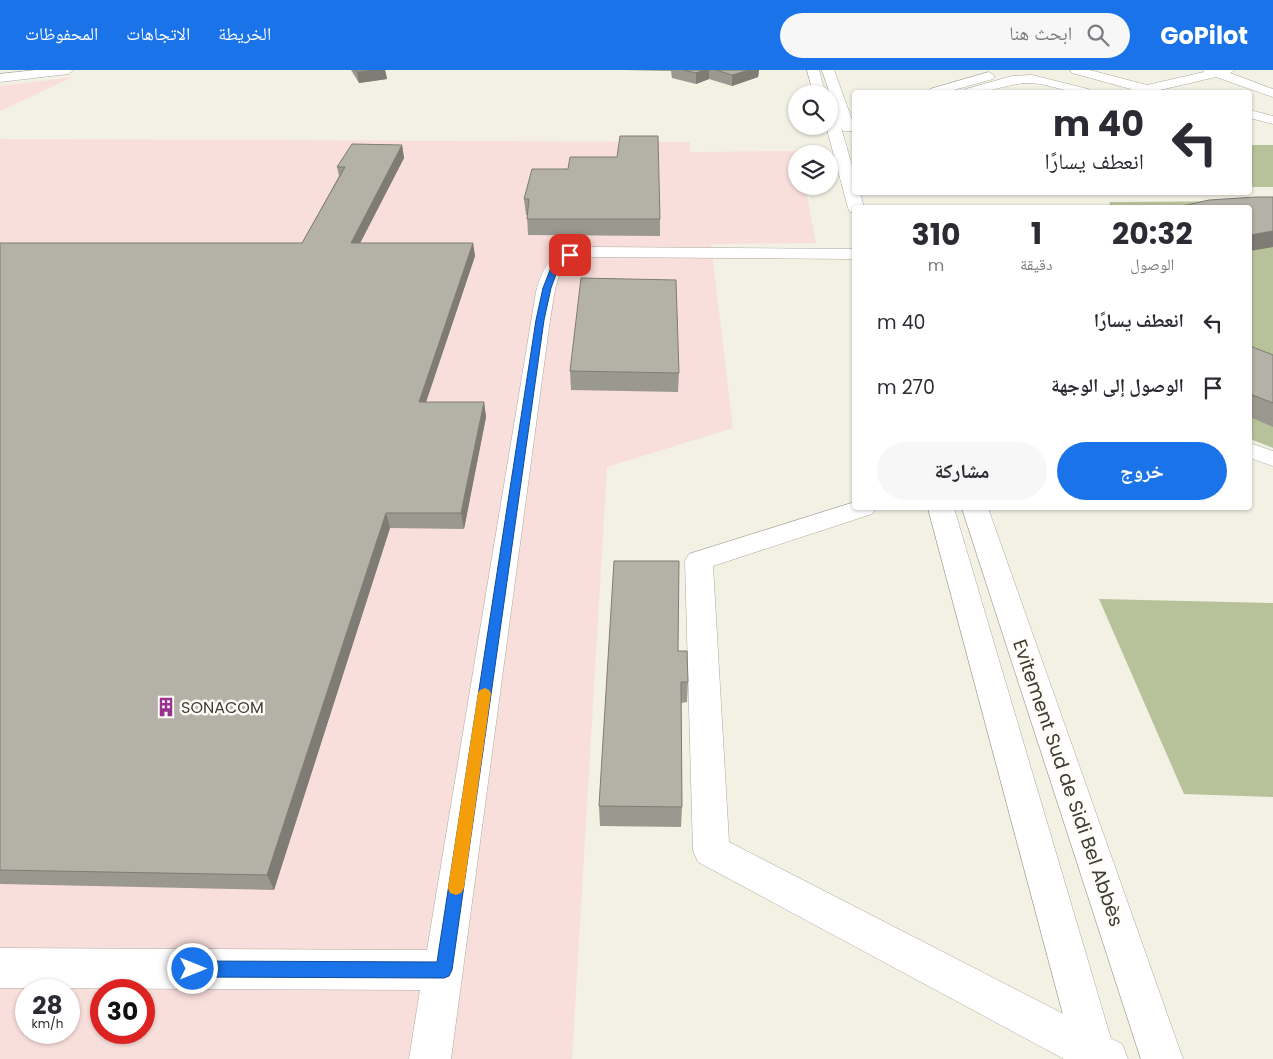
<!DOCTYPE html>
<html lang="ar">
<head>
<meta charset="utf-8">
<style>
	body { margin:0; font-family:Poppins,"Noto Naskh Arabic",sans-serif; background:#f7f7f7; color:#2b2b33; direction:rtl; height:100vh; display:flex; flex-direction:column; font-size:19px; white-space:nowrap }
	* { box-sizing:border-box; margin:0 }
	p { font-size:16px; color:#7c7c81 }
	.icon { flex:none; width:28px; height:28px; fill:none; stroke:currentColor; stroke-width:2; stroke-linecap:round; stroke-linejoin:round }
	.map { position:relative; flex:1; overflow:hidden; direction:ltr }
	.sheet { position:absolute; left:852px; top:135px; width:400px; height:305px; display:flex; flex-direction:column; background:#fff; border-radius:5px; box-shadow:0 1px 4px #0004; direction:rtl }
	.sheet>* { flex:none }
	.top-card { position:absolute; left:852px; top:20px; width:400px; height:105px; border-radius:5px; box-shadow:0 1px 4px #0004; direction:rtl; background:#fff; color:#2b2b33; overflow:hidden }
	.tools { position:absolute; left:788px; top:15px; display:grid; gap:10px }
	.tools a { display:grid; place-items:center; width:50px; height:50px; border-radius:50%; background:#fff; box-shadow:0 1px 4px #0004; font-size:25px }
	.speed { position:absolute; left:15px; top:909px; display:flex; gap:10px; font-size:25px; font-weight:700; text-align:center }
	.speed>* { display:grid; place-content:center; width:65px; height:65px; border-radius:50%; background:#fff; box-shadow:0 1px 4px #0004; line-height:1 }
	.speed small { font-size:12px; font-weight:400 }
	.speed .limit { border:8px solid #d22; background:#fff; color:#111 }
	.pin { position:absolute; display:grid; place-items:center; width:42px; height:42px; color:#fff; margin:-21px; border-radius:10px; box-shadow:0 2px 8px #0006 }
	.me { position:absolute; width:55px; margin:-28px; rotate:90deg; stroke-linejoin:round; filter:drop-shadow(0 0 4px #0008) }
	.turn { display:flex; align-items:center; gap:18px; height:105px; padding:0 25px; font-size:22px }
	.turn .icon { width:65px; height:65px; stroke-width:2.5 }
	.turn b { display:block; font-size:35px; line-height:42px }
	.eta { display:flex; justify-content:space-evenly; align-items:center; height:85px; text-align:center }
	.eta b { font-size:30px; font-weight:700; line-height:35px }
	.action { display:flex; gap:10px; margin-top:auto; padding:10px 25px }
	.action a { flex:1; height:58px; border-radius:30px; background:#1a73e8; color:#fff; font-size:20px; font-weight:700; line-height:58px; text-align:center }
	.action a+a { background:#f7f7f7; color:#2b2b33 }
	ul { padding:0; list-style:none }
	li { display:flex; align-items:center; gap:15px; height:65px; padding:0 25px }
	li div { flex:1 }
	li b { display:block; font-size:19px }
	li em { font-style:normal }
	header { display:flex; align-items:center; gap:30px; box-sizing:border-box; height:70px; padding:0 25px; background:#1a73e8; color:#fff }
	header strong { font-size:24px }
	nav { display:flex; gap:28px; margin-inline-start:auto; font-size:18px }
	.search { width:350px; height:45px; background:#f7f7f7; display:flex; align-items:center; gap:12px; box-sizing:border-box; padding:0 18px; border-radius:28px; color:#7c7c81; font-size:19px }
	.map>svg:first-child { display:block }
</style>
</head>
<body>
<header>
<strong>GoPilot</strong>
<div class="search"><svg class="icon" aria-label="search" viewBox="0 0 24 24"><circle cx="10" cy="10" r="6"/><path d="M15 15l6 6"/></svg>ابحث هنا</div>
<nav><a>الخريطة</a><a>الاتجاهات</a><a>المحفوظات</a></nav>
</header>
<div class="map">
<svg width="1273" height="989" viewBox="0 0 1273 989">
	<rect width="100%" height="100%" fill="#f3f0e4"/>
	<!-- industrial -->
	<g fill="#f9dfdb" fill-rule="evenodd">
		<polygon points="73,7 0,41 0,16"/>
		<path d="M0 69 690 72V82L799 81V84H796V116H805L816 173 711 174 733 358 607 397 572 989H0ZM26 920H69V962H26ZM101 920H144V962H101Z"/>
	</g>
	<!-- green -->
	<g fill="#b8c29a">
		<rect x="1250" y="75" width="23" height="42"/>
		<polygon points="1273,131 1273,378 1250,369 1250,138 1109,138 1110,132"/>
		<polygon points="1099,529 1273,533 1273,727 1184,724"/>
	</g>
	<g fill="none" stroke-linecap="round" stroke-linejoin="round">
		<defs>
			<g id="minor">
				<polygon points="1070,0 1090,0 1147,15 1204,2 1203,0 1235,0 1230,3 1273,19 1273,27 1216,7 1160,20 1160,22 1128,22 1131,19 1072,3"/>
				<polygon points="989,2 995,6 993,9 947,22 928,22 930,19"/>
				<path d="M1032 5 1088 19 1090 22C1068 25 1050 13 1029 13 1007 13 986 25 964 22L966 19 1012 6Z"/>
				<polygon points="1250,40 1273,46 1273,54 1250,48"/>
				<path d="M595 177 855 179V189L595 187C589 188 581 187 575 189 554 197 554 232 550 250L451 989H409L420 920 0 918V878L427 880 536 222C547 183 557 180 595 177Z"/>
				<polygon points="1250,373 1273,381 1273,396 1250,388"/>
				<polygon points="855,432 855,438 876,438 872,444 713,496 729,772 1122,974 1128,989 1064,989 698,792 693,781 685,491 689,484"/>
			</g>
			<g id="major">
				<polygon points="36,0 74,0 68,4 0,12 0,4"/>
				<polygon points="807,0 819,0 823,15 830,24 829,25 816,24 811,15"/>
			</g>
			<g id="highway">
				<polygon points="822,0 834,0 855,58 853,61 843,61 841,57 855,106 855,122 860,122 864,138 855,138 855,143 850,142 848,138 826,56 829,56 829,37 835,39"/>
				<polygon points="928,438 954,438 1117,989 1075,989"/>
				<polygon points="962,438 988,438 1183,989 1141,989"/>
			</g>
		</defs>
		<!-- minor casing -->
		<use href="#minor" stroke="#aba99e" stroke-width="1"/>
		<!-- major casing -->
		<use href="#major" stroke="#aba99e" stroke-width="1"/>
		<!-- highway casing -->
		<use href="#highway" stroke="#aba99e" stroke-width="1"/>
		<!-- minor -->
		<use href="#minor" fill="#fff" fill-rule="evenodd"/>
		<!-- major -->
		<use href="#major" fill="#fff" fill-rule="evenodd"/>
		<!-- highway -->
		<use href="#highway" fill="#fff" fill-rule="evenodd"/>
	</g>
	<!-- wall -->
	<g fill="#9b988f">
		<polygon points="351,0 385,0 387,9 359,13"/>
		<polygon points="623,0 759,0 758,7 732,16 709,9 696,14 672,8 671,1"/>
		<polygon points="402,75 404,88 360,173 473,173 475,186 426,332 484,332 486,347 464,459 390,458 274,820 0,814 0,173 302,173 339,106 337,97"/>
		<polygon points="532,99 660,149 660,166 528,165 527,145 526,145 524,129"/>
		<polygon points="1250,276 1273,285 1273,357 1250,347"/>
		<polygon points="570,301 679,303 678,322 571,320"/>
		<polygon points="678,581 688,612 687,632 681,633 682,737 681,757 600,756 599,736"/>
	</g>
	<!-- shaded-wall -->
	<g fill="#7e7c74">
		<polygon points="374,0 385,0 387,9 359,13 357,2"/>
		<polygon points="704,0 709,0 709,9 696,14 696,3"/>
		<polygon points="749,0 759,0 758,7 732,16 732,5"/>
		<polygon points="402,75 404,88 353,187 351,173"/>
		<polygon points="1273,161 1273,177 1250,181 1250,165"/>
		<polygon points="473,173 475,186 421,347 419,332"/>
		<polygon points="484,332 486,347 464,459 461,443"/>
		<polygon points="386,443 390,458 274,820 267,805"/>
	</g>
	<!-- building -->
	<g fill="#b4b1a6" stroke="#7e7c74">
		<polygon points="355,0 374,0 357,2"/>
		<polygon points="683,0 704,0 696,3"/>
		<polygon points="716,0 749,0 732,5"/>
		<polygon points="620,66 658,66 660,149 527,149 529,129 524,129 532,99 568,99 570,87 617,87"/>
		<polygon points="352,74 402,75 351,173 473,173 419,332 484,332 461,443 386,443 267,805 0,800 0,173 302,173 345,97 337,97"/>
		<polygon points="1256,127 1273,127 1273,161 1250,165 1250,138 1174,138 1209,130"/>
		<polygon points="581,208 676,210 679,303 570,301"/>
		<polygon points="1250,276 1273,285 1273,333 1250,324"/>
		<polygon points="614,491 679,491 678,581 687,581 688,612 681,612 682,737 599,736"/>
	</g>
	<!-- route -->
	<polygon fill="#1a73e8" stroke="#114b97" points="567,183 573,185 559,196 551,218 544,250 452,900 449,906 444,908 193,907 187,904 185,899 187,893 193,891 437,892 536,250 543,218 552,195"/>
	<!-- slow -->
	<polygon fill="#f59e0b" points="485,618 489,620 491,623 464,818 461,823 456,825 450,823 448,818 478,623 480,620"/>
	<!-- icons -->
	<defs>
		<symbol id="building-bare" viewBox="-9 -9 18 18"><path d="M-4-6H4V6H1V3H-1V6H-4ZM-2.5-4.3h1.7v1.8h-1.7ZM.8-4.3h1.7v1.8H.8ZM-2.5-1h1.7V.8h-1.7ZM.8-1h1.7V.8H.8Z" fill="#9a3092" stroke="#fffdf6" stroke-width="2.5" paint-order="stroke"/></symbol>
	</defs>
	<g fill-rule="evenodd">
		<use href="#building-bare" x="152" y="623" width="28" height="28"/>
	</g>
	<g text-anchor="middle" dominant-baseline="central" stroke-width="5" stroke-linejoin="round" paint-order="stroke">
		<!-- poi labels -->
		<g font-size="16" fill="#3d3c38" stroke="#fffdf6" text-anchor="start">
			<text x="181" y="637">SONACOM</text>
		</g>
		<!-- near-street labels -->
		<g font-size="19" fill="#3d3c38" stroke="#fffdf6">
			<text transform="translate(1068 713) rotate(71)">Evitement Sud de Sidi Bel Abbès</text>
		</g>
	</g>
</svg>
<div class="tools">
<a><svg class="icon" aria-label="search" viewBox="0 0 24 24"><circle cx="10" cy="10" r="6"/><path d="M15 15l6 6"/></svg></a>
<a><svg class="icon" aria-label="layers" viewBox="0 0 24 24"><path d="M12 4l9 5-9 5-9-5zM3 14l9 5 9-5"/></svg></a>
</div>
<div class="speed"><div>28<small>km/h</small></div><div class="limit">30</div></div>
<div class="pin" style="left:570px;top:185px;background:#d93025"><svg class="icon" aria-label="arrive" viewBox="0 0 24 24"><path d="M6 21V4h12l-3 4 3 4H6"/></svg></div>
<svg class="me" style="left:193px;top:899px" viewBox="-20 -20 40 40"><circle r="17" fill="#1a73e8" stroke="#fff" stroke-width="3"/><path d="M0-11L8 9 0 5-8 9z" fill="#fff"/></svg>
<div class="top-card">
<div class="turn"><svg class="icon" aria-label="left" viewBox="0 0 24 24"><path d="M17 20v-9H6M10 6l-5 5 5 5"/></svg><div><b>40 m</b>انعطف يسارًا</div></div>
</div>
<section class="sheet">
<div class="eta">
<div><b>20:32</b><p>الوصول</p></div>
<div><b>1</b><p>دقيقة</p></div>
<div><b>310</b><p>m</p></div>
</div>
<ul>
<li><svg class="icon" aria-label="left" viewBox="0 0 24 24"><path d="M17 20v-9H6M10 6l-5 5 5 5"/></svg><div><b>انعطف يسارًا</b></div><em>40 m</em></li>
<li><svg class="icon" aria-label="arrive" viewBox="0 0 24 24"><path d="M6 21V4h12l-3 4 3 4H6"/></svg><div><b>الوصول إلى الوجهة</b></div><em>270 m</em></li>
</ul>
<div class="action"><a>خروج</a><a>مشاركة</a></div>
</section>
</div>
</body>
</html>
